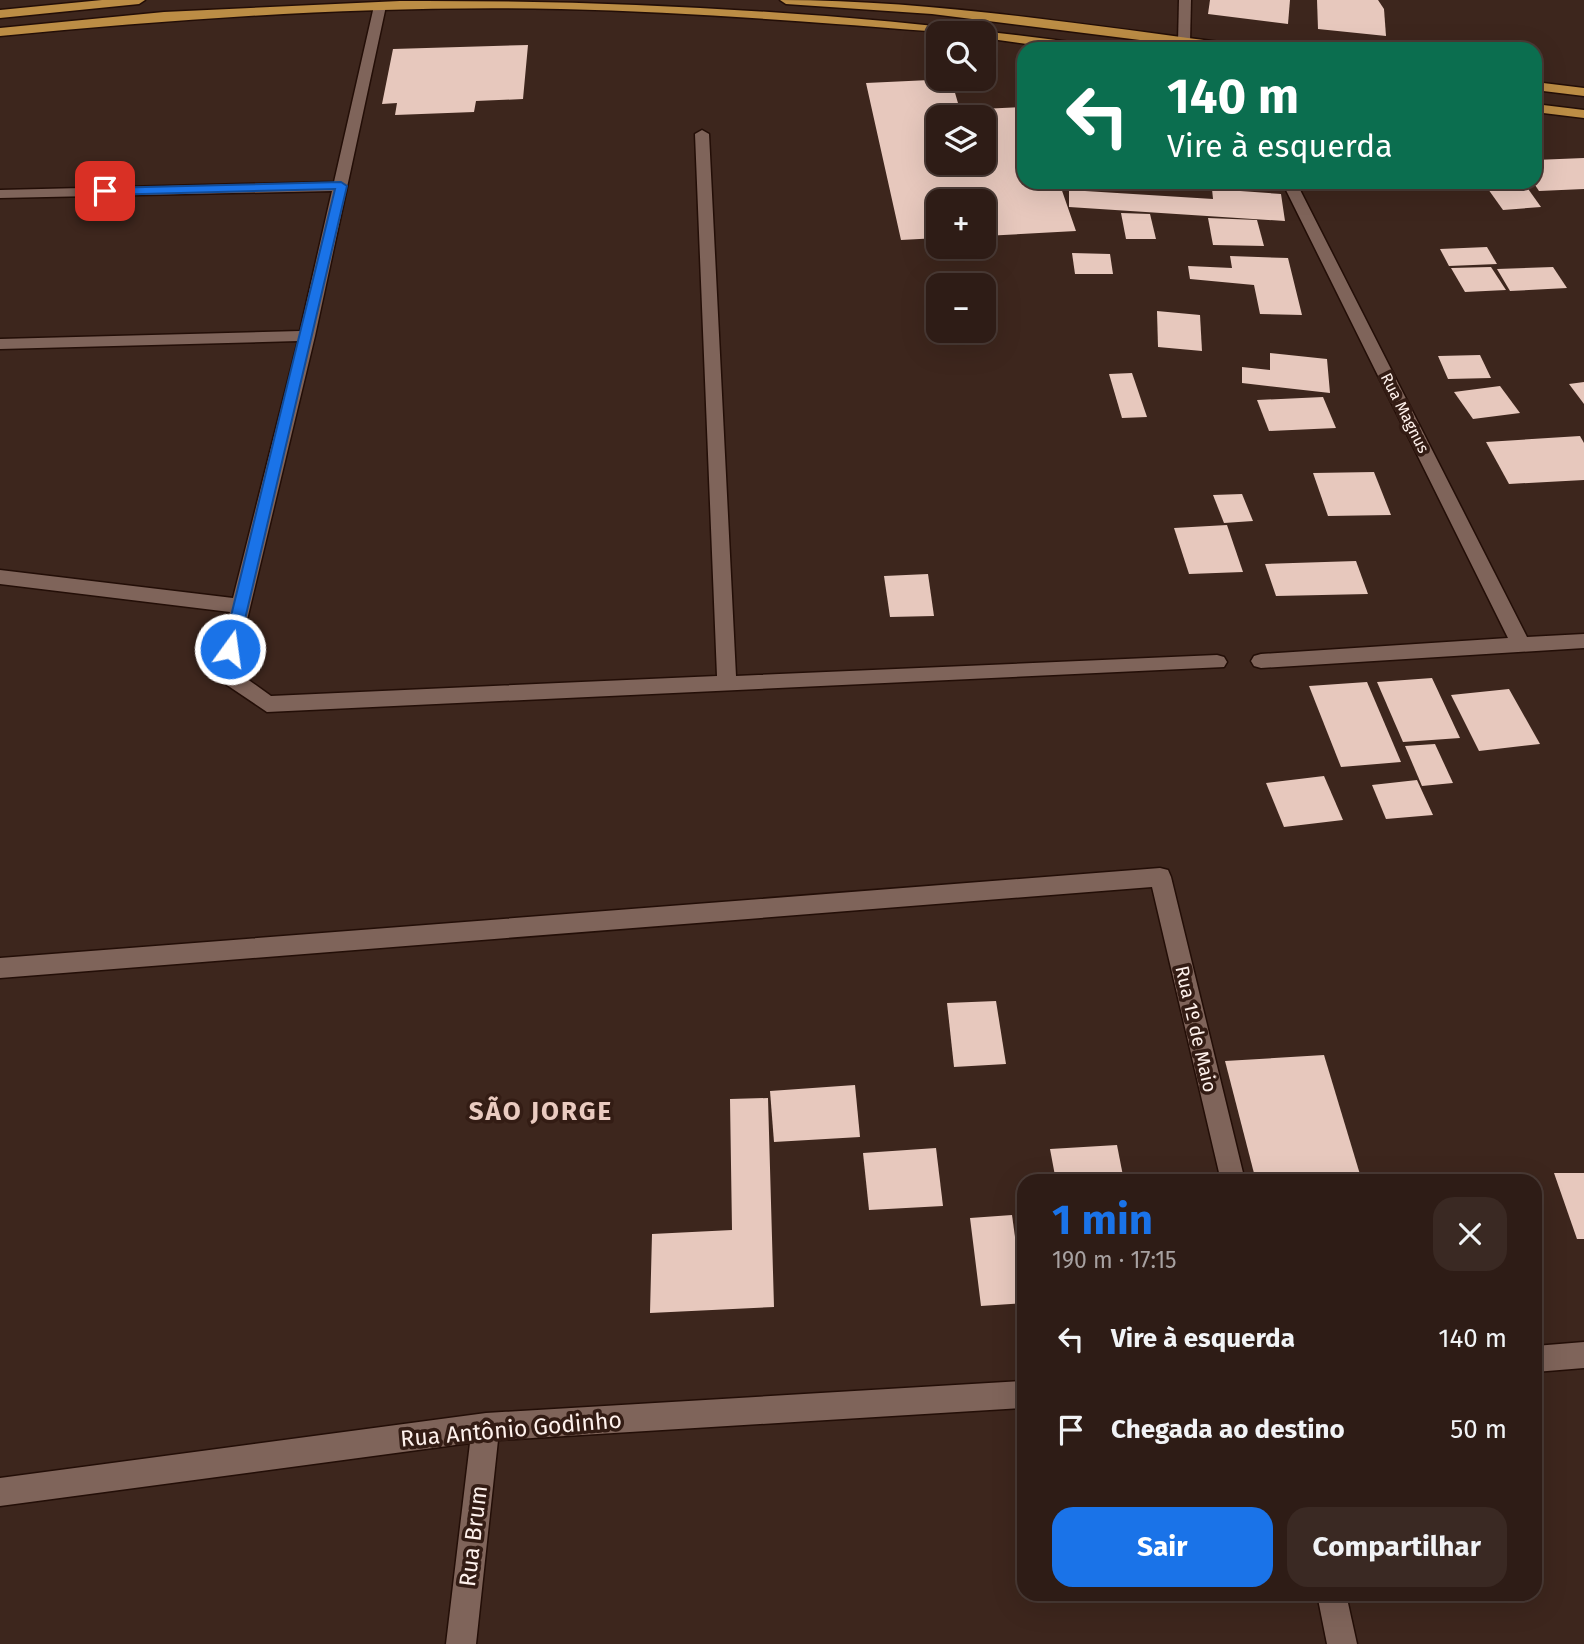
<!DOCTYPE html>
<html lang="pt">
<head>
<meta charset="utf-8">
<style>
	body { margin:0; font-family:"Fira Sans",sans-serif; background:#3a2923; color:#f1f3f6; height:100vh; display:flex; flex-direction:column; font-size:26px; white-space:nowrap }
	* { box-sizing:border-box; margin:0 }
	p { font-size:23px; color:#a7a1a1 }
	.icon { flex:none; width:38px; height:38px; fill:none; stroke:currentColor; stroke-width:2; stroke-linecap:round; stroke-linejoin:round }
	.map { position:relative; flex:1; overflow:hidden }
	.sheet { position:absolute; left:1017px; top:1174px; width:525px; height:427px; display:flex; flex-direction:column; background:#2e1c16; border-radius:21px; box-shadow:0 7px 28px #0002,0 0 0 2px #493a35 }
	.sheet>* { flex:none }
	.hud { position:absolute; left:1017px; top:42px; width:525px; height:147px; border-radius:21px; box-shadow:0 7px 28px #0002,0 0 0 2px #493a35; background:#0b6e4f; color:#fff; overflow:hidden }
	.fabs { position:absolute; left:926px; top:21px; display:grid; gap:14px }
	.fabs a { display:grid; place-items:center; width:70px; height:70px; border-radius:14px; background:#2e1c16; box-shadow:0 7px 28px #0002,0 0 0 2px #493a35; font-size:35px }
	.pin { position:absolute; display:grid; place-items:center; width:60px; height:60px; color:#fff; margin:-30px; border-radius:14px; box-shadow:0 4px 10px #0006 }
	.me { position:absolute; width:77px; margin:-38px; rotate:14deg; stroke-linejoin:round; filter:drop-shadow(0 0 5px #0008) }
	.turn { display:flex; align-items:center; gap:24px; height:147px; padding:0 35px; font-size:32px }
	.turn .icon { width:91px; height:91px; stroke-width:2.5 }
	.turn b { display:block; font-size:49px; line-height:60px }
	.round { display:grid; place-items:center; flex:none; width:74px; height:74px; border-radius:21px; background:#3a2923 }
	.summary { display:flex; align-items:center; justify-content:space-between; height:119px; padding:0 35px }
	h1 { font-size:42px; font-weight:700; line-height:52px; color:#1a73e8 }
	.primary-button { display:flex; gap:14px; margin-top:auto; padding:14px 35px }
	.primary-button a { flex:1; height:80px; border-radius:21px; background:#1a73e8; color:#fff; font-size:28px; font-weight:700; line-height:80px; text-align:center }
	.primary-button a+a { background:#3a2923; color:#f1f3f6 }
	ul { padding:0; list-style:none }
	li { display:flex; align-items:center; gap:21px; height:91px; padding:0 35px }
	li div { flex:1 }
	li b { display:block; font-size:26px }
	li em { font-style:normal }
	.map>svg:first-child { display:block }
</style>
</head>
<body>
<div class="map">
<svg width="1584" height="1644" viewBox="0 0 1584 1644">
	<rect width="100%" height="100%" fill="#3d261d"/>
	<!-- building -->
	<g fill="#e7c8bd" fill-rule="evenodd">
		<polygon points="1210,0 1290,0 1288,24 1208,14"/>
		<polygon points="1317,0 1378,0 1384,9 1386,36 1318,29"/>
		<polygon points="528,45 523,99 476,101 474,112 395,115 397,103 382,104 393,49"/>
		<path d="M951 79 960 110 1024 107V182H1059L1076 231 984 236V201H938V238L901 240 866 83ZM938 117H984V163H938Z"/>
		<polygon points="1584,158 1584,189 1539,191 1533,182 1535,160"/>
		<polygon points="1526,186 1541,207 1503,210 1488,189"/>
		<polygon points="1212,189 1281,194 1285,221 1069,207 1069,190 1213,199"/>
		<polygon points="1121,213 1150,214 1156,239 1126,239"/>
		<polygon points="1208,218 1257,220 1264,246 1213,245"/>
		<polygon points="1487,247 1497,264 1449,266 1440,249"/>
		<polygon points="1072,253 1110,254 1113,274 1075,274"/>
		<polygon points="1230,256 1288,258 1302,315 1260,314 1254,285 1190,279 1188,266 1232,268"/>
		<polygon points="1491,267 1506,290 1465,292 1451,268"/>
		<polygon points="1553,267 1567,288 1510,291 1497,269"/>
		<polygon points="1157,311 1200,315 1202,351 1158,347"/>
		<polygon points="1270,353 1327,359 1330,393 1242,383 1242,367 1270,370"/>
		<polygon points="1480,355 1491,378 1448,379 1438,356"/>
		<polygon points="1132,373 1147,417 1122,418 1109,374"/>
		<polygon points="1584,382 1584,404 1569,384"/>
		<polygon points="1500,386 1520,413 1473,419 1454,392"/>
		<polygon points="1323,397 1336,428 1269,431 1257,400"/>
		<polygon points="1580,436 1584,443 1584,480 1509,484 1486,442"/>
		<polygon points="1374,472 1391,515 1328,516 1313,473"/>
		<polygon points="1242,494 1253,521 1224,523 1213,495"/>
		<polygon points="1227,525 1243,572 1189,574 1174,528"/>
		<polygon points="1356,561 1368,594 1276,596 1265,564"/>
		<polygon points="928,574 934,616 890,617 884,576"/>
		<polygon points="1432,678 1460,738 1403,742 1377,682"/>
		<polygon points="1367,682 1401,762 1341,767 1309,686"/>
		<polygon points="1509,689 1540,744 1479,751 1451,695"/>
		<polygon points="1435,744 1453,783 1422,786 1405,746"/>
		<polygon points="1324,776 1343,820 1284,827 1266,783"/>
		<polygon points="1417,780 1433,815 1386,819 1372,785"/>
		<polygon points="996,1001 1006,1064 954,1067 947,1003"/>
		<polygon points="1324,1055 1362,1181 1256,1181 1225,1061"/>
		<polygon points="855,1085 860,1137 774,1142 770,1091"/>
		<polygon points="768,1098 774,1307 650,1313 652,1234 732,1230 730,1099"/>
		<polygon points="1117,1145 1124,1181 1056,1181 1050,1149"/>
		<polygon points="936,1148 943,1206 869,1210 863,1153"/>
		<polygon points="1554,1173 1584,1173 1584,1239 1577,1239"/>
		<polygon points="1012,1215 1024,1303 981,1306 970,1218"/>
	</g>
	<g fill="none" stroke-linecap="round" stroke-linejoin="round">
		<defs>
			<g id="street">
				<polygon points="1179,0 1191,0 1190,42 1184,46 1178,42"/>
				<path d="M380 2 386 6 315 336 240 649 243 676 271 696 717 676 695 134 702 130 709 134 736 676 1217 655 1224 657 1227 662 1224 667 267 712 227 685C215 662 224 635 230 612L0 584V570L233 598 298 341 0 349V339L300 331 332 191 0 198V190L334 182 374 6Z"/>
				<polygon points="1282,182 1296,182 1527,637 1584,634 1584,648 1261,668 1254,666 1251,661 1254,656 1261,654 1508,638"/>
				<polygon points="1160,868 1168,870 1171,877 1245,1181 1221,1181 1152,887 0,978 0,958"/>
				<polygon points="1584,1342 1584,1368 1535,1372 1535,1346"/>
				<polygon points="1024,1381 1024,1408 498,1440 476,1644 446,1644 470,1443 0,1506 0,1478 486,1413"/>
				<polygon points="1317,1594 1346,1594 1357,1644 1327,1644"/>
			</g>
			<g id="primary">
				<polygon points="102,0 145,0 139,4 0,18 0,10"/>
				<path d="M780 0C935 0 1089 26 1243 45L1249 49H1212L932 14 786 4Z"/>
				<path d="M400 1C632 0 863 13 1092 45L1098 49H1064L984 38V33C934 33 885 27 836 24 744 17 652 11 561 9 373 5 187 18 0 36V28L164 12Z"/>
				<polygon points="1535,82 1584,88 1584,96 1535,90"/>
				<polygon points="1535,104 1584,110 1584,118 1535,112"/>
			</g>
		</defs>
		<!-- street casing -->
		<use href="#street" stroke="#230e07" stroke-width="3"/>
		<!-- primary casing -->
		<use href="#primary" stroke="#230e07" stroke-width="3"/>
		<!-- street -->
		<use href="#street" fill="#7f645a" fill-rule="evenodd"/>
		<!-- primary -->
		<use href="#primary" fill="#bc8d45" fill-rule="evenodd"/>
	</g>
	<!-- route -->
	<polygon fill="#1a73e8" stroke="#114b97" stroke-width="2" points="341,182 347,186 238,649 230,655 223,649 335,189 105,195 100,191 105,188"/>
	<g text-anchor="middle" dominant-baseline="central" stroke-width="7" stroke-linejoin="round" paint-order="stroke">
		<!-- far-street labels -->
		<g font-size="16" fill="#fef1ec" stroke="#331c14">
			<text transform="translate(1405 413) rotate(63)">Rua Magnus</text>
		</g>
		<!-- street labels -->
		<g font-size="19" fill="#fef1ec" stroke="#331c14">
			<text transform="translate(1196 1029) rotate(77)">Rua 1º de Maio</text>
		</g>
		<!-- near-street labels -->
		<g font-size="23" fill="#fef1ec" stroke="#331c14">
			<text transform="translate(511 1429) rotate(-5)">Rua Antônio Godinho</text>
			<text transform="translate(473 1536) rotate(-83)">Rua Brum</text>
		</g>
		<!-- district labels -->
		<g font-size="26" font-weight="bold" letter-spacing="2" fill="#eacbc0" stroke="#331c14">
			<text x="541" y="1111">SÃO JORGE</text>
		</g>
	</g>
</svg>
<div class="fabs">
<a><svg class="icon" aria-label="search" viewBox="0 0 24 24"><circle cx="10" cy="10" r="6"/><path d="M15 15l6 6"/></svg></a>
<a><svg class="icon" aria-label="layers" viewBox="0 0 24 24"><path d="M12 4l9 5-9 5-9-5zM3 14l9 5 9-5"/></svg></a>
<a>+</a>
<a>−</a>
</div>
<div class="pin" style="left:105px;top:191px;background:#d93025"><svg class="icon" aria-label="arrive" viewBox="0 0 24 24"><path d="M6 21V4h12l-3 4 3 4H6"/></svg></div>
<svg class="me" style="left:230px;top:649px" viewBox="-20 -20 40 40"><circle r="17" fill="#1a73e8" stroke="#fff" stroke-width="3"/><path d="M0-11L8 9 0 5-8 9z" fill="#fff"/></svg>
<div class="hud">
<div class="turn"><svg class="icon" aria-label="left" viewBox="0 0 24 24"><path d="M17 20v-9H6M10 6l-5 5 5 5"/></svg><div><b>140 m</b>Vire à esquerda</div></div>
</div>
<section class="sheet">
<div class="summary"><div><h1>1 min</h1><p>190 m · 17:15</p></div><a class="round"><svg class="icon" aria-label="close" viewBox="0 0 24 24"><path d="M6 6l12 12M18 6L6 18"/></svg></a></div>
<ul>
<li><svg class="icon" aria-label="left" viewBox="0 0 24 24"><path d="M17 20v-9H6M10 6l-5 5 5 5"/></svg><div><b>Vire à esquerda</b></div><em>140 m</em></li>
<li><svg class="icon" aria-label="arrive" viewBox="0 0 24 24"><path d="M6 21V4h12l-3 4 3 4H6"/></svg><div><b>Chegada ao destino</b></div><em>50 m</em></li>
</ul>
<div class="primary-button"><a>Sair</a><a>Compartilhar</a></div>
</section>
</div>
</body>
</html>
